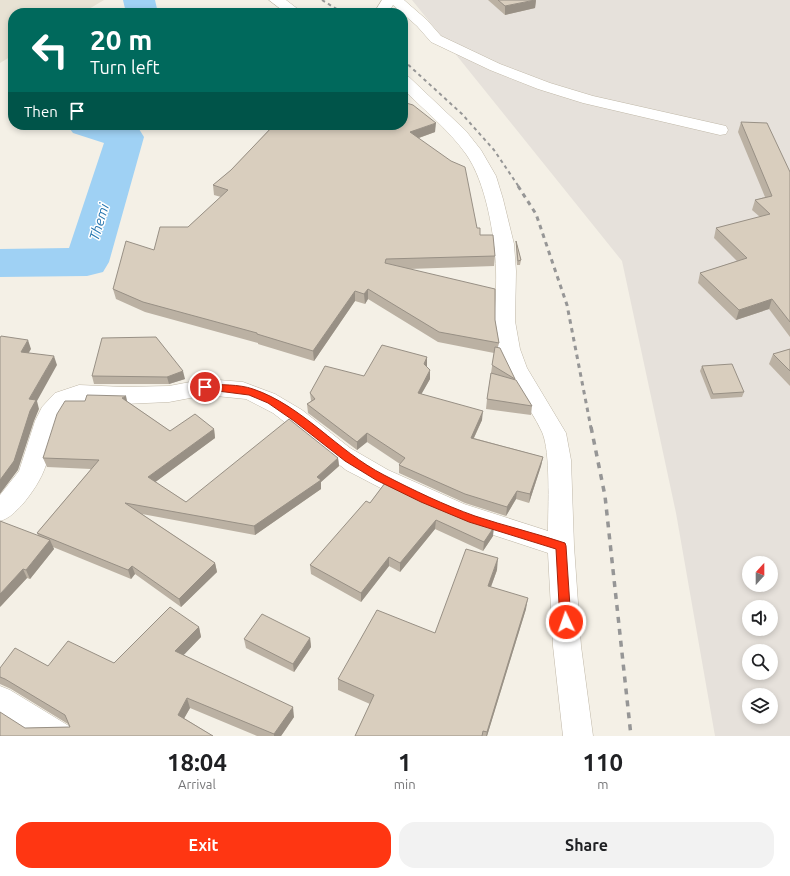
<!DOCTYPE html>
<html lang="en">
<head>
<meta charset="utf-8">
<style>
	body { margin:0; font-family:Ubuntu,sans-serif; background:#f2f2f2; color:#202124; height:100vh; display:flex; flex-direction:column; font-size:15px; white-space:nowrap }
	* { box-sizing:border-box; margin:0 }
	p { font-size:13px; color:#757577 }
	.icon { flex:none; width:22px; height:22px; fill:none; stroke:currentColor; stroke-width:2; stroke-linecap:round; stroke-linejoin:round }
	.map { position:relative; height:736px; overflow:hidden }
	.panel { display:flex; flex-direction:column; background:#fff; flex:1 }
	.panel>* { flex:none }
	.guide { position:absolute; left:8px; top:8px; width:400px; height:122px; border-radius:16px; box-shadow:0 2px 6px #0003; background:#00695c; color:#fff; overflow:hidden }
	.needle { width:26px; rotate:21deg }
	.fabs { position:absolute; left:742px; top:556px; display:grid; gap:8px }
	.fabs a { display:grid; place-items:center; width:36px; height:36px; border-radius:50%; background:#fff; box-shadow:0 2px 6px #0003; font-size:20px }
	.pin { position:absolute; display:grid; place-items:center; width:34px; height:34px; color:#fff; margin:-17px; border:2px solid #fff; border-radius:50%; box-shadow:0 1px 4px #0007 }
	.me { position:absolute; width:44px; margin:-22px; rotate:357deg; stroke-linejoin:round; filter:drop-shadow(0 0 3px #0008) }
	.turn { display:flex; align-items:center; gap:14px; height:84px; padding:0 16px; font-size:18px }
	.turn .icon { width:52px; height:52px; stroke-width:2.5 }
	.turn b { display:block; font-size:28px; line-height:34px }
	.then { display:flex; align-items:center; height:38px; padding:0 16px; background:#0003; gap:8px; font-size:15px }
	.eta { display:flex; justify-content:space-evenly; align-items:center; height:68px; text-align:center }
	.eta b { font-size:24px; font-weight:700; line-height:28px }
	.cta { display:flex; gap:8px; margin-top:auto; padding:8px 16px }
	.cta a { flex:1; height:46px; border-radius:16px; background:#ff3612; color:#fff; font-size:16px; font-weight:700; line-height:46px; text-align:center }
	.cta a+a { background:#f2f2f2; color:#202124 }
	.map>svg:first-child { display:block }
</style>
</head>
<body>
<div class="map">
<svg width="790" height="736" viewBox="0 0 790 736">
	<rect width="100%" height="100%" fill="#f4f0e6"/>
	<!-- residential -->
	<polygon fill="#e8e2d4" points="0,0 104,0 82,13 13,13 13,55 0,63"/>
	<!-- industrial -->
	<path fill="#e6e1db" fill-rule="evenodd" d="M412 0H790V736H715L676 513 622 261ZM749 563H771V585H749ZM749 607H771V629H749ZM749 651H771V673H749ZM749 695H771V717H749Z"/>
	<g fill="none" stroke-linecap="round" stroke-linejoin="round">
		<!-- river -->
		<g fill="#9fd1f4" fill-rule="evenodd">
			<polygon points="123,0 155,0 158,13 126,13"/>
			<polygon points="67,125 126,125 139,129 144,137 109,262 103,272 87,276 0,277 0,249 69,248 104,143 73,133"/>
		</g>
		<defs>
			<g id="minor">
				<polygon points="269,0 286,0 303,13 286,13"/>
				<polygon points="382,0 404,0 427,20 441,36 500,64 550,83 593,96 726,126 728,130 726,134 720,135 583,103 538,89 490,70 431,42 417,26 393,5 388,13 374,13"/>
				<path d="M403 75 409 77 466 131 481 150 496 176 503 199 514 244 516 271 515 321 520 349 527 368 566 433 571 460 574 546 581 646 593 736H563L553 646 548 553 472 528 396 496 346 470 273 413 246 399 206 395 169 402 124 404 75 402C53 416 54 443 46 465 41 480 32 493 22 505 15 512 10 518 0 521V495L19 471 35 421 42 407 55 393 79 385 124 387 169 386 206 379 243 382 275 394 302 410 350 448 388 470 464 504 548 531C548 507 551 452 542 432 529 404 505 379 498 349 492 323 497 297 496 270 495 237 486 182 466 154 449 130 424 110 403 89Z"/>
				<polygon points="0,686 10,690 69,726 73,736 31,736 0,716"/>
			</g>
		</defs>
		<!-- minor casing -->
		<use href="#minor" stroke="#c0b8a8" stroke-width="1"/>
		<!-- minor -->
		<use href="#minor" fill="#fff" fill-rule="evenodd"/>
		<!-- rail-far2 -->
		<g stroke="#969696" stroke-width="2" stroke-dasharray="3.5 3.5" stroke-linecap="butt">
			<polyline points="322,0 343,13"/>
			<polyline points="403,60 462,114 494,150 519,187"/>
		</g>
		<!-- rail-far1 -->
		<polyline stroke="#969696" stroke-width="3" stroke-dasharray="4.5 4.5" stroke-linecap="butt" points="518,186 536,214 567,305 591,428"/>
		<!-- rail -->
		<polyline stroke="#969696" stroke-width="3.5" stroke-dasharray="6 6" stroke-linecap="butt" points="591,427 605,496 631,736"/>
	</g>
	<!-- wall -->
	<g fill="#bbb1a3">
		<polygon points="488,0 536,0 535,8 505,15"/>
		<polygon points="741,122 790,172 790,337 769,309 736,320 698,283 700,273 737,261 714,238 716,228 760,217 752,210 755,200 765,197 738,132"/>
		<polygon points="256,125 403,125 435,132 419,138 477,228 480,235 495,256 494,266 409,269 495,320 499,343 498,347 515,380 532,406 531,415 486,409 487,399 491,373 494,353 438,342 368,299 365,304 355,301 314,361 258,344 258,343 145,312 116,299 113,289 154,250 188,227 221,197 214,195 213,185 231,170 269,130"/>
		<polygon points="516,241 521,260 520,265 517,265 516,246"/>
		<polygon points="156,337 185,379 169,384 94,384 92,376"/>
		<polygon points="790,349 790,386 769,364 773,354"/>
		<polygon points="427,357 427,367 430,379 421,394 482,420 474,438 543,457 541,466 529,503 516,499 506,516 465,503 399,473 399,465 400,464 367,442 357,450 308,413 307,404 311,401 310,393 364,376"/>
		<polygon points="702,366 744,392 742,397 711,399 700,371"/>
		<polygon points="128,402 170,431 214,429 215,438 155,482 186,502 338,458 339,466 321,482 321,489 255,535 142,514 215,563 217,572 181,607 135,574 131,579 53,547 54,549 30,579 27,578 0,607 38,535 37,533 91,469 47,467 43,458"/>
		<polygon points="385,483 493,536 483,551 435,529 400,572 389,566 361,602 311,574 310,565 370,503"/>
		<polygon points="497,570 491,587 526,609 487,736 355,736 370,704 338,690 338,679 435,633"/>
		<polygon points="199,627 201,637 183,655 294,717 281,736 257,736 190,708 184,718 213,736 25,728 70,727 68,724 11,689 0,684 0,668 114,663"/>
		<polygon points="310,638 311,647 294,672 246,648 244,639"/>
	</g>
	<!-- shaded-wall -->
	<g fill="#989085">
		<polygon points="536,0 535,8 505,15 505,6"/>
		<polygon points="436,123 435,132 410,141 410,132"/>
		<polygon points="368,289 368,299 365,304 364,294"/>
		<polygon points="355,291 355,301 314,361 313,351"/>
		<polygon points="772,299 769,309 736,320 739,310"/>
		<polygon points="28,340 31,349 24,361 21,352"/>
		<polygon points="54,356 57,365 37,401 39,409 34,421 18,470 0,494 0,480 29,399"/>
		<polygon points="427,357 427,366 424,373 424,364"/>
		<polygon points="430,370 430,379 417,402 418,393"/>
		<polygon points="183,371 185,379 169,384 167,377"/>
		<polygon points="126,396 128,405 122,398"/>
		<polygon points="483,411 482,420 470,446 471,438"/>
		<polygon points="214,429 215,438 150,486 148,477"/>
		<polygon points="367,433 367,442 357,450 357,442"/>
		<polygon points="543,457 541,466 529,503 530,494"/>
		<polygon points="338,458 339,466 321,482 321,489 255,535 254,526 317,477"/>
		<polygon points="517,491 516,499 506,516 507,507"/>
		<polygon points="436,520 435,529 400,572 400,563"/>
		<polygon points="494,527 493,536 483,551 484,542"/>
		<polygon points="50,540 54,549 30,579 26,570"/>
		<polygon points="389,557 389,566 361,602 361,593"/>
		<polygon points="498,558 497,570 487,597 488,586"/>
		<polygon points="215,563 217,572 181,607 179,599"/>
		<polygon points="132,566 135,574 131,579 128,570"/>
		<polygon points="23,569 27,578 0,607 0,594"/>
		<polygon points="528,598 526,609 487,736 486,736 487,732"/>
		<polygon points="199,627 201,637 178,661 175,651"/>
		<polygon points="310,638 311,647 294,672 293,664"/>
		<polygon points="187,698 190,708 181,724 178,715"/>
		<polygon points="293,707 294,717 281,736 274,736 274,734"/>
	</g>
	<!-- building -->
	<g fill="#d9cebe" stroke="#989085">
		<polygon points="498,0 535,0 505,6"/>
		<polygon points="403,102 413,105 436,123 410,132 451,161 465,167 477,228 480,228 480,235 493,235 495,256 386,259 385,263 495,289 495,320 499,343 439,332 368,289 364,294 355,291 313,351 257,334 257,333 143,302 113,289 126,241 154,250 160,227 188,227 228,190 213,185 231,170 274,125 403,125"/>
		<polygon points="741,122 767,123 790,172 790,322 772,299 739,310 700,273 747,258 716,228 770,214 755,200 772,196"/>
		<polygon points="516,241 521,260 518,261"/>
		<polygon points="1,336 28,340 21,352 54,356 29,399 36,400 30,411 14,461 0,480 0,338"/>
		<polygon points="156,337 183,371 167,377 92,376 102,338"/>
		<polygon points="382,345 427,357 424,364 430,370 418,393 483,411 471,438 543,457 530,494 517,491 507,507 465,494 399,465 405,458 367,433 357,442 307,404 315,399 310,393 325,366 364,376"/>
		<polygon points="495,347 500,348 515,379 492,365"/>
		<polygon points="790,349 790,371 773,354"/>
		<polygon points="732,364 744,392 713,394 702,366"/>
		<polygon points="491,373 516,380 532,406 487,399"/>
		<polygon points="87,395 126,396 122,398 170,431 195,414 214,429 148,477 186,502 289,419 338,458 317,477 321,480 254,526 125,503 215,563 179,599 132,566 128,570 37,533 99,460 43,458 57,414 65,401 85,401"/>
		<polygon points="385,483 472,520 494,527 484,542 436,520 400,563 389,557 361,593 310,565 366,501 370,503"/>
		<polygon points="0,521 50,540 26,570 23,569 0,594"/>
		<polygon points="466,549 498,558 488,586 528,598 487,732 483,731 482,736 355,736 374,695 338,679 377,610 435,633"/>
		<polygon points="170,607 199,627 175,651 293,707 274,734 187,698 178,715 213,736 0,736 0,712 25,728 70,727 65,715 5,679 0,677 0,668 15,648 48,666 68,641 114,663"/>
		<polygon points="262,614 310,638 293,664 244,639"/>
	</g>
	<!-- route -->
	<path fill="#ff3612" stroke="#a6230c" d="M205 384C220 385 239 384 253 389 303 406 337 451 384 475 413 490 444 505 475 516 505 526 535 533 565 543L566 546 571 622 570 625 566 627 561 625 560 622 556 549 469 522 421 502 376 480 345 461 294 421 268 403 249 395 202 389 200 387 202 385Z"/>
	<g text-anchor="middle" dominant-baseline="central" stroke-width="3" stroke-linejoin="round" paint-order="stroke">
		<!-- water labels -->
		<g font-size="14" font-style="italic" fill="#2877b0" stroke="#fff">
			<text transform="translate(99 222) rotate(-73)">Themi</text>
		</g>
	</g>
</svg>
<div class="fabs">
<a><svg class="needle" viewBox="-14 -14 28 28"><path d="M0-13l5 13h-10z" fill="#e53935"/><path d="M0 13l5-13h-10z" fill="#757577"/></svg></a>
<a><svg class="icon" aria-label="sound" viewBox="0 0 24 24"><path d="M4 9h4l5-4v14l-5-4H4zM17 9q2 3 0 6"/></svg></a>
<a><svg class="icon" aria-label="search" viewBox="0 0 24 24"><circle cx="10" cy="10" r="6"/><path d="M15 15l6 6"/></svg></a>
<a><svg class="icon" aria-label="layers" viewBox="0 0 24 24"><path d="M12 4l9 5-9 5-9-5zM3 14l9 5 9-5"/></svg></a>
</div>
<div class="pin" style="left:205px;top:387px;background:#d93025"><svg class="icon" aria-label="arrive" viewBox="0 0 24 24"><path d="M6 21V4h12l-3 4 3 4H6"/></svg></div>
<svg class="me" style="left:566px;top:622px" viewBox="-20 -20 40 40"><circle r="17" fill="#ff3612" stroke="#fff" stroke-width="3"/><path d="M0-11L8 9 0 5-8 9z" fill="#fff"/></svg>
<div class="guide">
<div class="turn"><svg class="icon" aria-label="left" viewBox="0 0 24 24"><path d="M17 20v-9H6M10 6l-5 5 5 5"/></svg><div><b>20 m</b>Turn left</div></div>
<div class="then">Then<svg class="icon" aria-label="arrive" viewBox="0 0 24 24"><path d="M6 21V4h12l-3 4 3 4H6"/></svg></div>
</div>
</div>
<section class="panel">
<div class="eta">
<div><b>18:04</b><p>Arrival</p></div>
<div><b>1</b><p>min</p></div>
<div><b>110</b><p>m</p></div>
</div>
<div class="cta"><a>Exit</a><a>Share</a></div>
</section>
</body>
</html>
